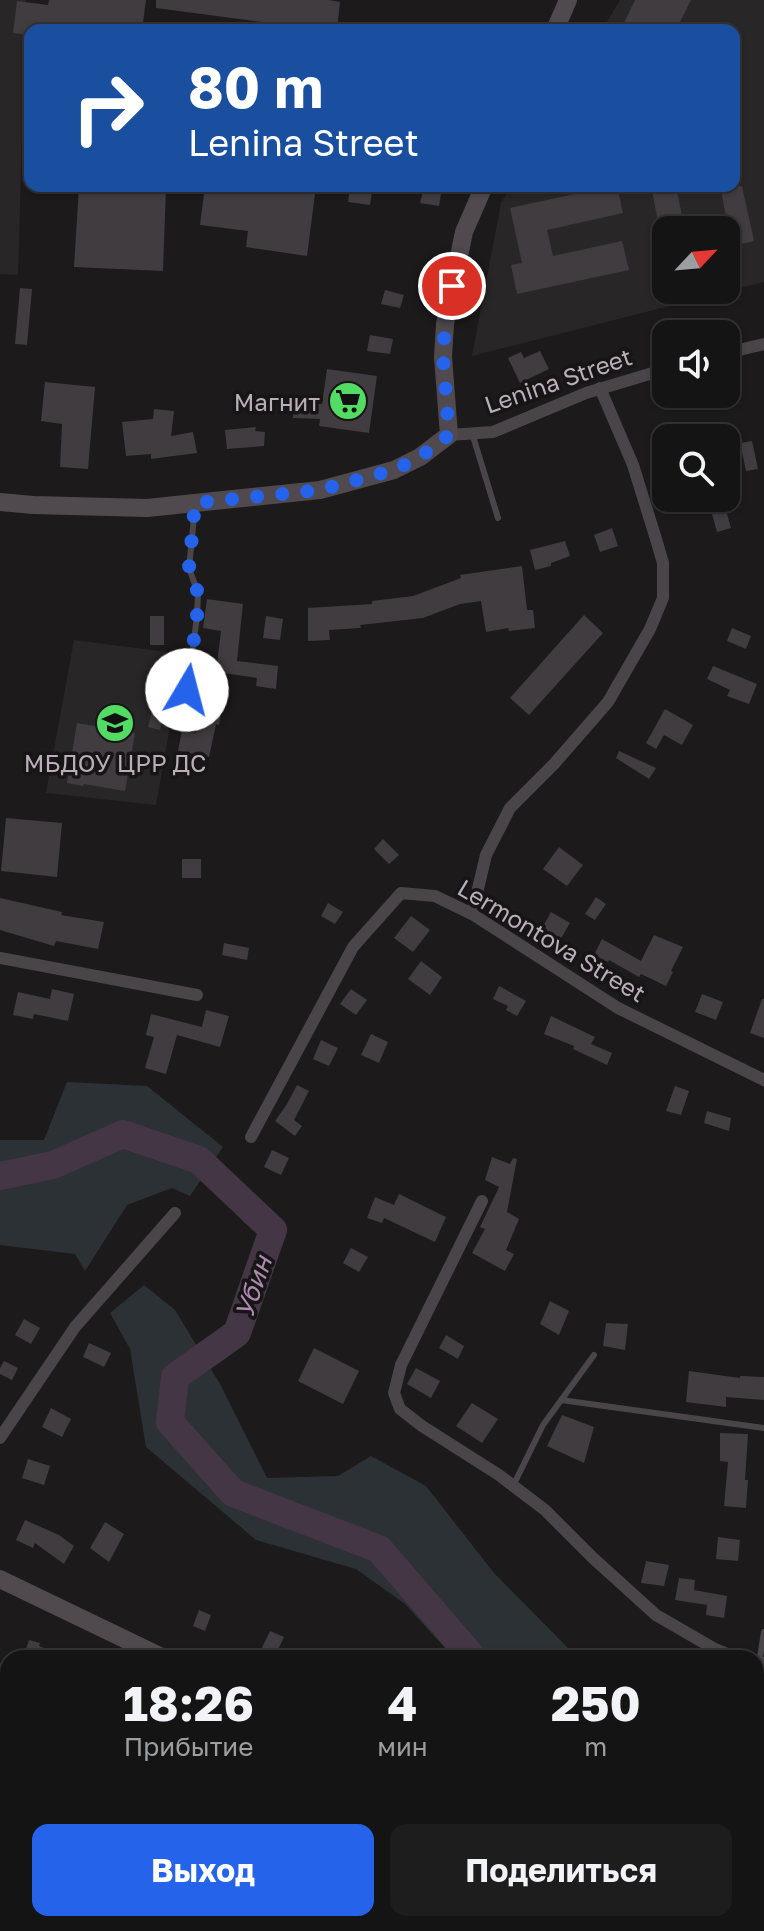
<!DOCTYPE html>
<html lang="ru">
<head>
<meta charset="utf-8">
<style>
	body { margin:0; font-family:"Golos Text",sans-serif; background:#1e1d1d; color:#f1f3f6; height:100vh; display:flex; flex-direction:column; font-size:30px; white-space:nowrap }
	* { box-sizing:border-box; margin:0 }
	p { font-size:26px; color:#9d9ea0 }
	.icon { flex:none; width:44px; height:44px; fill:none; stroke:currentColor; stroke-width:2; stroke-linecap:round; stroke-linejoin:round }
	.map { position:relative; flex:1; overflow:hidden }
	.sheet { position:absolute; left:0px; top:1650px; width:764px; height:282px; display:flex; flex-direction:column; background:#151414; border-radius:24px 24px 0 0; box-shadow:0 2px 6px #0004,0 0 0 2px #343334 }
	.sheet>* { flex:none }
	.hud { position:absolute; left:24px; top:24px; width:716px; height:168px; border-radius:16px; box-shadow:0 2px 6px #0004,0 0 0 2px #343334; background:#1a4fa0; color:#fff; overflow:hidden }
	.needle { width:52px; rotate:64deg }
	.fabs { position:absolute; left:652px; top:216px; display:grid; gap:16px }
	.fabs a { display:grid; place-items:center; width:88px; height:88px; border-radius:16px; background:#151414; box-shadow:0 2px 6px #0004,0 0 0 2px #343334; font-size:40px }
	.pin { position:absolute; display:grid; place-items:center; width:68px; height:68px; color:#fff; margin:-34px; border:4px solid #fff; border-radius:50%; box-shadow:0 2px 8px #0007 }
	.me { position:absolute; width:88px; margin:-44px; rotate:8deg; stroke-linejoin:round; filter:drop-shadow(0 0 6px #0008) }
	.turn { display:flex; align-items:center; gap:28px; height:168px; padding:0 32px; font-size:36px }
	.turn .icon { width:104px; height:104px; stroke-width:2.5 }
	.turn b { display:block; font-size:56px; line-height:68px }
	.eta { display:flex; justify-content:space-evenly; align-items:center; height:136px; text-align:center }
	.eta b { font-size:48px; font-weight:700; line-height:56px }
	.button { display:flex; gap:16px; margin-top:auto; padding:16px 32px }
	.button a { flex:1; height:92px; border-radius:16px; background:#2563eb; color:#fff; font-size:32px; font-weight:700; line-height:92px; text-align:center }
	.button a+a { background:#1e1d1d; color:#f1f3f6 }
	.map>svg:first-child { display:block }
</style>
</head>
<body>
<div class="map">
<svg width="764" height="1931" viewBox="0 0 764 1931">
	<rect width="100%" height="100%" fill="#1c1a1b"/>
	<!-- built -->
	<g fill="#292628" fill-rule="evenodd">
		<polygon points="0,0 26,0 18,275 0,274"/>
		<path d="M620 0H764V282L472 356 501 203 511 186H734V30H602ZM666 230H726V290H666Z"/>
		<polygon points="74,640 183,654 156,805 46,793"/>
	</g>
	<!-- green -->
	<g fill="#2c3135">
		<polygon points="67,1082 147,1086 223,1147 190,1196 172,1188 127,1205 85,1271 75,1254 0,1245 0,1140 44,1140"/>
		<polygon points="144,1285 175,1310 220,1384 267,1478 338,1476 371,1456 426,1486 494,1573 578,1658 454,1658 405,1604 356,1569 256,1540 146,1447 130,1349 110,1313"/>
		<polygon points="764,1689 764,1817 758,1823 756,1822 756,1694"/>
	</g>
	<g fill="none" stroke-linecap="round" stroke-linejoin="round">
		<!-- river -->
		<g stroke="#443645" stroke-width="28">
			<polyline points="0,1176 53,1165 123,1134 199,1160 273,1230 237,1333 175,1377 170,1422 233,1493 379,1549 473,1658"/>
			<polyline points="756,1772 764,1770"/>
		</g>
	</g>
	<!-- building -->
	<g fill="#413c3f">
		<polygon points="49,0 146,0 142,30 30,30 30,35 13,33 17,1 48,5"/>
		<polygon points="156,0 329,0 340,2 337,30 270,30 270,23 156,8"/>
		<polygon points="635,0 691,0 676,30 633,30 623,25"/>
		<polygon points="79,186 166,188 163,271 74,267"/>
		<polygon points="205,186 316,186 307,256 246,247 248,231 200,225"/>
		<polygon points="350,186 373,186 370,205 348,202"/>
		<polygon points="611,186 617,186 623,213 547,230 553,256 622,241 629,270 517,294 511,265 522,263 510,208"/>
		<polygon points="651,186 676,186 683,221 659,226"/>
		<polygon points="720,186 742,186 754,241 732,246"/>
		<polygon points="423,191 441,194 439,206 420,203"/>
		<polygon points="20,288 32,289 27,345 15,344"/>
		<polygon points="385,290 404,295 400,308 381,304"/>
		<polygon points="370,335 393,339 390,354 367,351"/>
		<polygon points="540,351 549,369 520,383 508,358 521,352 524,358"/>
		<polygon points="327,369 377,376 369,433 319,426 320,419 293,418 294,402 322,404"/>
		<polygon points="45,382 95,387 88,469 60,467 62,424 41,421"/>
		<polygon points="154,409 174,411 171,436 193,432 197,453 151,459 151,454 126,456 122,422 153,419"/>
		<polygon points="256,427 255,431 265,432 264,446 227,449 225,430"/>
		<polygon points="752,441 758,469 746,471 740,443"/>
		<polygon points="726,510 731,528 717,532 712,514"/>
		<polygon points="612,528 618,546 600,552 594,535"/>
		<polygon points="565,541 570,556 551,563 551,566 535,570 530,550"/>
		<polygon points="522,566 527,610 533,610 535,628 509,631 508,628 486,632 481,601 460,604 423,618 360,625 361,628 329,630 330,640 308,641 308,608 372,604 372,601 413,596 461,578 460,575"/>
		<polygon points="207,599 243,604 237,661 278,666 276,689 256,686 257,678 216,672 221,631 203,628"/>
		<polygon points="584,615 603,633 529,715 510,698"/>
		<rect x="150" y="616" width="14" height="29"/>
		<polygon points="266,616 283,619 280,640 263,638"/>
		<polygon points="732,628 751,636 746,649 727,641"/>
		<polygon points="713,666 757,684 749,704 727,696 730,690 707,679"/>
		<polygon points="158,689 170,692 160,730 148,727"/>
		<polygon points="202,701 223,705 219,725 216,724 209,757 178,751 182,730 196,733"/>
		<polygon points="665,709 693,725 682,745 664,735 656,749 646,743"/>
		<polygon points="77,723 135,733 125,791 84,784 83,786 67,783"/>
		<polygon points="619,751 656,768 649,779 616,758"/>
		<polygon points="6,818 62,823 57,877 1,871"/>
		<polygon points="383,839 399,855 389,864 374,849"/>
		<polygon points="559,847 583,865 567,886 543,869"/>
		<rect x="182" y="859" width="19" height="19"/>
		<polygon points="596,897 606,904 595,920 585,914"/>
		<polygon points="0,898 62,912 61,915 104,922 98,949 56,941 54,946 0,930"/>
		<polygon points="328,903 343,912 335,924 321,916"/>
		<polygon points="551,912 570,923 559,942 540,932"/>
		<polygon points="411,916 430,930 413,952 394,938"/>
		<polygon points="654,935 683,947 671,971 673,972 666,986 641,974 639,977 609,960 608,962 594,955 602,939 641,961"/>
		<polygon points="224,943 249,948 247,960 222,955"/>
		<polygon points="421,961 442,977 430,995 408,979"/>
		<polygon points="499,986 526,1001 517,1016 506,1010 508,1006 493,999"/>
		<polygon points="52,989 74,994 68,1021 34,1014 33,1019 13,1015 18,992 50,999"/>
		<polygon points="351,989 367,1000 356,1015 340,1004"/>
		<polygon points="702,994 723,1002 716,1020 695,1012"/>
		<polygon points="762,999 764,999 764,1038 750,1033"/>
		<polygon points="206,1010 229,1016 220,1047 177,1035 166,1074 145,1068 154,1037 146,1035 151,1014 202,1027"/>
		<polygon points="551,1016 595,1037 591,1044 612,1053 607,1065 573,1049 574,1046 544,1034"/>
		<polygon points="371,1034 388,1042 379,1063 361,1055"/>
		<polygon points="321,1040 338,1048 329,1066 313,1059"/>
		<polygon points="297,1085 309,1091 294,1120 302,1126 295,1136 275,1121 287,1104"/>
		<polygon points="675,1086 689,1091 681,1115 666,1111"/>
		<polygon points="707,1111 731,1118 729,1131 704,1123"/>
		<polygon points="272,1150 289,1158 281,1175 264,1167"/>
		<polygon points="492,1157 510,1164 513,1158 517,1159 507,1212 519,1219 506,1250 514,1254 505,1271 472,1253 485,1229 480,1227 499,1187 485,1180"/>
		<polygon points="399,1194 446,1217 435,1242 384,1218 382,1223 367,1218 375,1197 394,1205"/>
		<polygon points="351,1248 368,1257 359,1272 343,1263"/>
		<polygon points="550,1301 569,1311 559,1335 540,1324"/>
		<polygon points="24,1319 40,1328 31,1344 15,1335"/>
		<polygon points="606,1323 628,1324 625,1350 603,1346"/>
		<polygon points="446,1335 464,1346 458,1359 439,1348"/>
		<polygon points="89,1343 111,1353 104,1367 83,1357"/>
		<polygon points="314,1348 359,1371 343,1404 298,1381"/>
		<polygon points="4,1361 18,1368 12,1380 0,1374 0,1368"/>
		<polygon points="416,1368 440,1381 431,1398 407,1384"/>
		<polygon points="689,1371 740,1378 740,1376 764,1377 764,1400 726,1397 726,1407 686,1402"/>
		<polygon points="472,1403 498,1419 482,1443 456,1426"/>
		<polygon points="51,1408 71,1419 62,1437 42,1427"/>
		<polygon points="562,1415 594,1427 584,1463 547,1446"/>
		<polygon points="720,1433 748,1434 745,1480 748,1480 746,1508 724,1506 728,1462 720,1461"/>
		<polygon points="28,1459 50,1466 44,1485 22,1478"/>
		<polygon points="25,1520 59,1535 74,1546 64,1564 35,1543 33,1548 16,1540"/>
		<polygon points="105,1522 124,1534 109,1562 90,1548"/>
		<polygon points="718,1537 740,1540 738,1561 716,1559"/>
		<polygon points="646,1561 669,1565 664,1586 641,1583"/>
		<polygon points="679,1578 695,1580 694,1590 727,1596 724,1618 706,1615 707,1605 675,1600"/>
		<polygon points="199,1610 211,1615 205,1631 193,1626"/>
		<polygon points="270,1631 284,1637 274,1658 257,1658"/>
		<polygon points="29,1640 40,1643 39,1646 69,1658 32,1658 24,1655"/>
	</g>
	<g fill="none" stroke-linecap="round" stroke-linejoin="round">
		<!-- lane -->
		<g stroke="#4a4549" stroke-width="6">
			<polyline points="472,433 498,518"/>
			<polyline points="187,690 197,617 198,593 189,568 195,507"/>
			<polyline points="561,1400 764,1428"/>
			<polyline points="513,1486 543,1425 594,1355"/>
			<polyline points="759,1663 764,1632"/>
		</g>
		<!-- street -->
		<g stroke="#4a4549" stroke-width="12">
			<polyline points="726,353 764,344"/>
			<polyline points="449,435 493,432 586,393 666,369"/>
			<polyline points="472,914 486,855 510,808 554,764 608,702 650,629 663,598 663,563 656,539 633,465 600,388"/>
			<polyline points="0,958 197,995"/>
			<polyline points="251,1137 353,947 401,893 435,896 472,914 618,1008 764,1080"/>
			<polyline points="482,1201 401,1365 394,1393 400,1409 422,1426 499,1475 545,1510 593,1558 656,1615 713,1648 737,1658"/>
			<polyline points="0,1438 75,1327 175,1213"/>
			<polyline points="756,1663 764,1663"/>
			<polyline points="0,1878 8,1880"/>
			<polyline points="149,1924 172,1931"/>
		</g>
		<!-- secondary -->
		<g stroke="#504a4f" stroke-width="18">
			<polyline points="555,30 568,0"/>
			<polyline points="0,502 33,505 147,508 320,490 394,470 420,457 449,435 443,357 445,324 464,232 484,186"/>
			<polyline points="0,1579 164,1658"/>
			<polyline points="756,1909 764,1911"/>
		</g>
	</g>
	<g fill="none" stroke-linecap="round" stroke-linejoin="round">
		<!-- route -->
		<polyline stroke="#2563eb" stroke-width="14" stroke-dasharray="0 25.2" points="187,690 197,617 198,593 189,568 195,503 320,490 394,470 420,457 449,435 443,357 445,324 452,286"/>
	</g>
	<!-- icons -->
	<defs>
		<symbol id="supermarket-disc" viewBox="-11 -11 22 22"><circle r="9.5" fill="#52dc63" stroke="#171516"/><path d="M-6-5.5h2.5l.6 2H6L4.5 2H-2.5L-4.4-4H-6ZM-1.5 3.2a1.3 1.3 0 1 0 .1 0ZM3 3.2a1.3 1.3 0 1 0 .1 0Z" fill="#111"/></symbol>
		<symbol id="school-disc" viewBox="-11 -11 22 22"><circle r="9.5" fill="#52dc63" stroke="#171516"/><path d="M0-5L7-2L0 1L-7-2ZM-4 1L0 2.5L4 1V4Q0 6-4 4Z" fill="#111"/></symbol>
	</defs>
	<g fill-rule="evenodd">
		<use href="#supermarket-disc" x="326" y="379" width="44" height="44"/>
		<use href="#school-disc" x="93" y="701" width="44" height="44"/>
	</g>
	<g text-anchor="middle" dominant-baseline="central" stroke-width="7" stroke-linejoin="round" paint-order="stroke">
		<!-- street labels -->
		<g font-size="24" fill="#baaeb8" stroke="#171516">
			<text transform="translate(558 380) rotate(-19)">Lenina Street</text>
			<text transform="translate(552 940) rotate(31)">Lermontova Street</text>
		</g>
		<!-- poi labels -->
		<g font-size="24" fill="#baaeb8" stroke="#171516" text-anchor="end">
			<text x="320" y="401">Магнит</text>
			<text x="115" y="762" text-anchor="middle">МБДОУ ЦРР ДС</text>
		</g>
		<!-- water labels -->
		<g font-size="26" font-style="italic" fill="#ad8ab0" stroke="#171516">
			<text transform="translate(253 1287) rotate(-71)">Убин</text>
		</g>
	</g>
</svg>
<div class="fabs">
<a><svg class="needle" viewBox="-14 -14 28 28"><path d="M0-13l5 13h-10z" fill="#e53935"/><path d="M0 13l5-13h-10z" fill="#9d9ea0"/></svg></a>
<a><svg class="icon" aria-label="sound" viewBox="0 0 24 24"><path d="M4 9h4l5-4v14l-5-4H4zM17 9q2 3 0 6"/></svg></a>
<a><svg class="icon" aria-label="search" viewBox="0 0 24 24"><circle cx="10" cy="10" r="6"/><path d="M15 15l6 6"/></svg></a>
</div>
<div class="pin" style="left:452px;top:286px;background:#d93025"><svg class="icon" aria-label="arrive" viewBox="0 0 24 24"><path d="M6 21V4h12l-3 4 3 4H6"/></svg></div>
<svg class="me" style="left:187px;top:690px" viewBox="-20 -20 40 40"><circle r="19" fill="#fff"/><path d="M0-13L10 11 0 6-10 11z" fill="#2563eb"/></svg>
<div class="hud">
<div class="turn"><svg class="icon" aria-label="right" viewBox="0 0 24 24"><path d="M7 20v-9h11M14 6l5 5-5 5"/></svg><div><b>80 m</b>Lenina Street</div></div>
</div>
<section class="sheet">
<div class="eta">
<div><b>18:26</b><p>Прибытие</p></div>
<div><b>4</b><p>мин</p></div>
<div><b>250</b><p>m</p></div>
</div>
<div class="button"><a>Выход</a><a>Поделиться</a></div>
</section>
</div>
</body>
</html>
